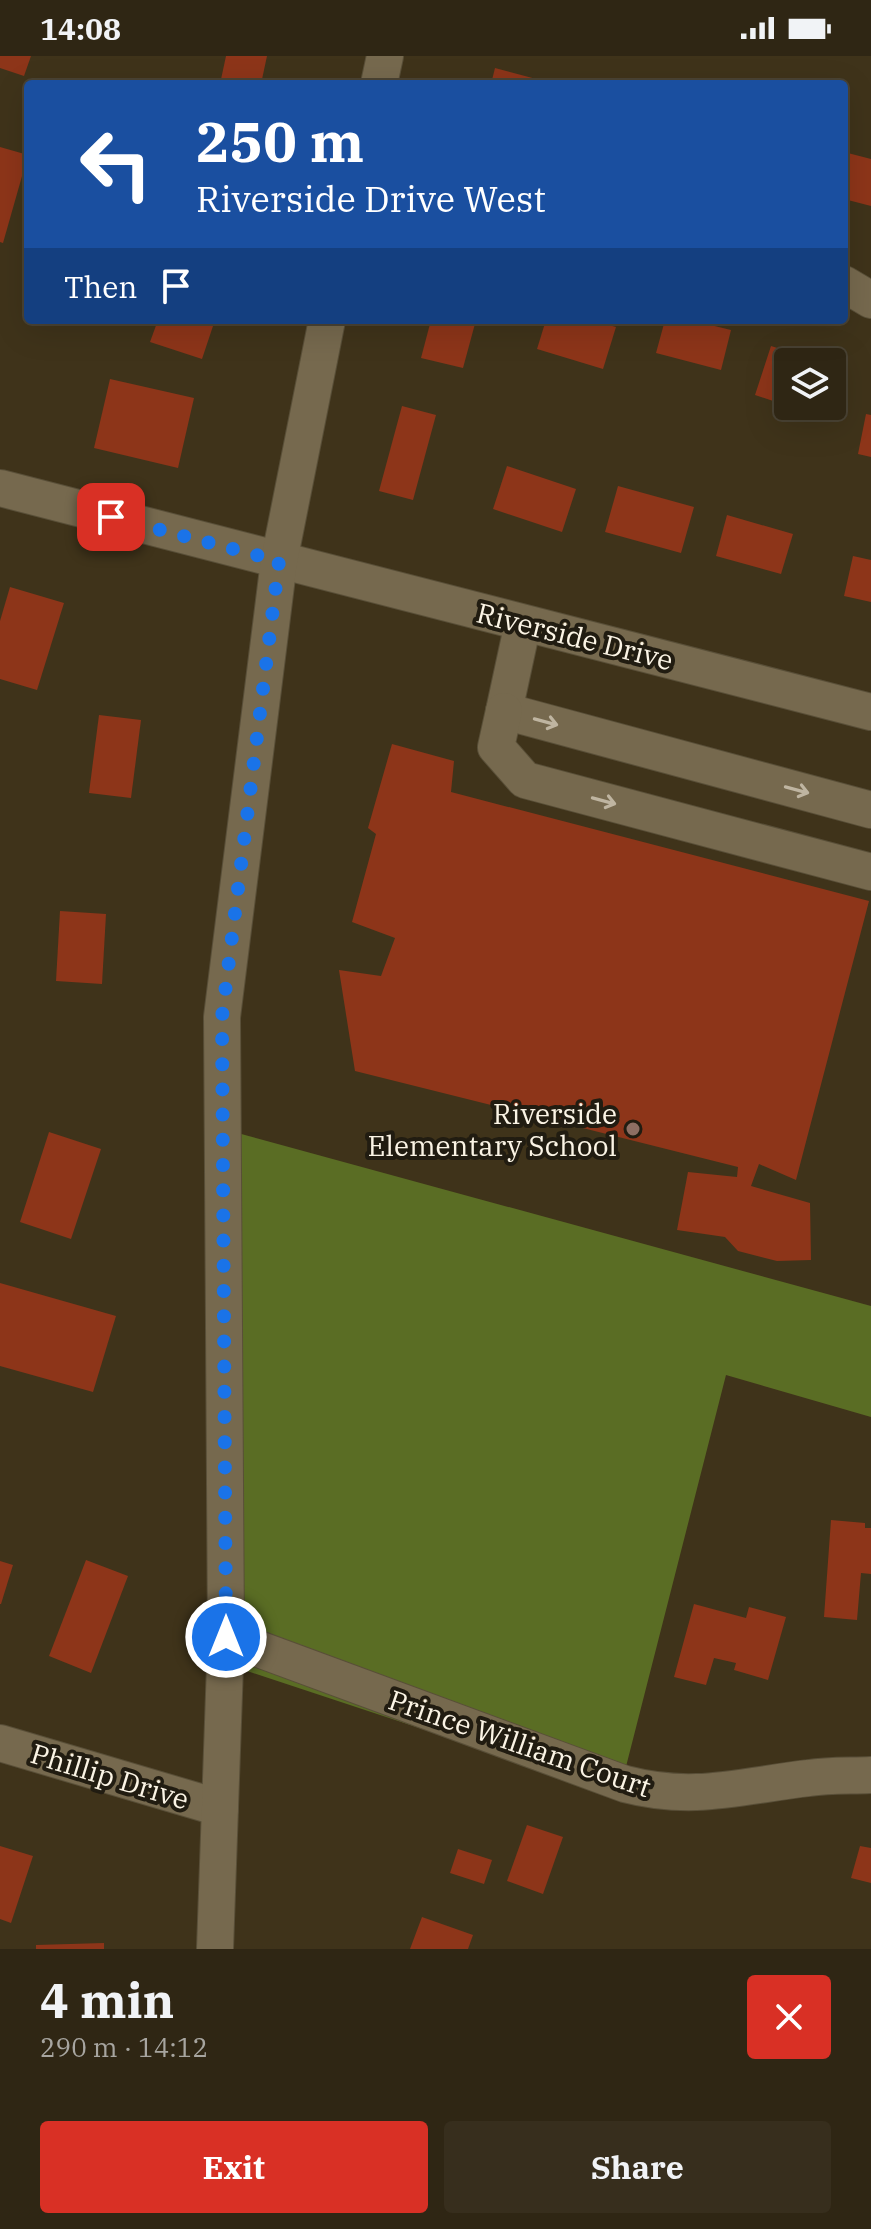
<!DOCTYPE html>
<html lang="en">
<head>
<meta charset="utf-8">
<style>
	body { margin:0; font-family:"IBM Plex Serif",serif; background:#372e1d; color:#f1f3f6; height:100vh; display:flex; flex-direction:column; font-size:30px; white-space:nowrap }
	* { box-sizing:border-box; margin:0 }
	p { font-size:26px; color:#a7a5a0 }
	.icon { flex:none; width:44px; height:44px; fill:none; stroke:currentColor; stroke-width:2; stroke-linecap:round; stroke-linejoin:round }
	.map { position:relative; height:1893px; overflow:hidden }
	.sheet { display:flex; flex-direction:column; background:#2f2614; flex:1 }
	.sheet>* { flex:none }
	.hud { position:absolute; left:24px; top:24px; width:824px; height:244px; border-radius:8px; box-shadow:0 8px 32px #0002,0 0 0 2px #4a4334; background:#1a4fa0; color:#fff; overflow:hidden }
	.fabs { position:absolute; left:774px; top:292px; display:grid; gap:16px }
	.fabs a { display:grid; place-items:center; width:72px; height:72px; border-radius:8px; background:#2f2614; box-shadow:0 8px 32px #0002,0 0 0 2px #4a4334; font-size:40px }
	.pin { position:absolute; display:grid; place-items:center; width:68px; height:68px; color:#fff; margin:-34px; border-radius:16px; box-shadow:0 4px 12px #0006 }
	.me { position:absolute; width:88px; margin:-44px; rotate:0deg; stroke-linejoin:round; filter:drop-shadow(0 0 6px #0008) }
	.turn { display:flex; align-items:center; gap:28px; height:168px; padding:0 40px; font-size:36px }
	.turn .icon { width:104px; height:104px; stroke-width:2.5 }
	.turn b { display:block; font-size:56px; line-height:68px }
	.then { display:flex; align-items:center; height:76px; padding:0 40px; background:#0003; gap:16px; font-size:30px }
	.round { display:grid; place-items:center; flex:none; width:84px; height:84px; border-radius:8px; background:#372e1d }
	.headline { display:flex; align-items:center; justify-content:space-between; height:136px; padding:0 40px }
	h1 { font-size:48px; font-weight:700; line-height:60px }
	.button { display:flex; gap:16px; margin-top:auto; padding:16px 40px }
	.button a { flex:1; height:92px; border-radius:8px; background:#d93025; color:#fff; font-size:32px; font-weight:700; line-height:92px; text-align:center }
	.button a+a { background:#372e1d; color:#f1f3f6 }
	.status { display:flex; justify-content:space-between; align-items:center; height:56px; padding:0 40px; background:#2f2614; direction:ltr }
	.status svg { height:22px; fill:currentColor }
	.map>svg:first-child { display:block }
</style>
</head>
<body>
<div class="status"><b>14:08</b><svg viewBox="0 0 49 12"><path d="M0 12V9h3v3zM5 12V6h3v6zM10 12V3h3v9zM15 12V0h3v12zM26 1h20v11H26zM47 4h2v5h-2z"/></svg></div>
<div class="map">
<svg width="871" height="1893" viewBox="0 0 871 1893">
	<rect width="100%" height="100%" fill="#3f331a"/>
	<!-- forest -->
	<polygon fill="#5a6d24" points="212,1070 871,1250 871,1361 726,1319 619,1738 220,1606"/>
	<!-- building -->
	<g fill="#8d3519">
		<polygon points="0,0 31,0 24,20 0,12"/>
		<polygon points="226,0 267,0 261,28 220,28"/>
		<polygon points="495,12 540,24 538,28 491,28"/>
		<polygon points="0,91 28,99 3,187 0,186"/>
		<polygon points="844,96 871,103 871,150 844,143"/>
		<polygon points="158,264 215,264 202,303 150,286"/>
		<polygon points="431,264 476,264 463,312 421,302"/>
		<polygon points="546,264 590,264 616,271 603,313 537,293"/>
		<polygon points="665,264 690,264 731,274 721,314 656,297"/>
		<polygon points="771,290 819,305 788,306 788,350 755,339"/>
		<polygon points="110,323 194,342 178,412 94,392"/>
		<polygon points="402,350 436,359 413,444 379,435"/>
		<polygon points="866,358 871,359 871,401 858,398"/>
		<polygon points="507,410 576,433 562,476 493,453"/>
		<polygon points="618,430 694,451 681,497 605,476"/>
		<polygon points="727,459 793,478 781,518 716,500"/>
		<polygon points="853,500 871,504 871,546 844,540"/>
		<polygon points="10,531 64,547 37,634 0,623 0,565"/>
		<polygon points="99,659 141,664 131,742 89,737"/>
		<polygon points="392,688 454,705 451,736 869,845 796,1124 759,1108 751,1130 810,1147 811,1204 777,1205 738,1195 725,1181 677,1174 688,1116 737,1121 738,1111 355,1015 339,914 381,920 395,882 352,866 376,778 368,772"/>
		<polygon points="60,855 106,858 102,928 56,925"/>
		<polygon points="49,1076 101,1093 71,1183 20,1166"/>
		<polygon points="0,1227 116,1260 93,1336 0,1310"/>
		<polygon points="831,1464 865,1467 865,1472 871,1472 871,1518 861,1517 857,1564 824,1561"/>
		<polygon points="86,1504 128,1520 91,1617 49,1600"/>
		<polygon points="0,1505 13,1509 1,1548 0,1548"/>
		<polygon points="694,1548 746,1562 749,1551 786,1561 768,1624 734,1614 736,1607 714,1602 706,1629 674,1621"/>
		<polygon points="527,1769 563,1781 543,1838 507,1825"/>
		<polygon points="0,1790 33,1800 11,1867 0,1863"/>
		<polygon points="860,1790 871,1792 871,1827 851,1822"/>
		<polygon points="458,1793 492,1804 484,1828 450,1817"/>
		<polygon points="422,1861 473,1879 468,1893 410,1893"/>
		<polygon points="104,1887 104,1893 36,1893 36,1889"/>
	</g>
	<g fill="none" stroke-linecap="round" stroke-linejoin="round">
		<defs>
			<g id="minor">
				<polyline points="379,28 385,0"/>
				<polyline points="844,228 871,244"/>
				<polyline points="0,432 871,656"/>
				<polyline points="523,567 504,655 871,754"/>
				<polyline points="504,655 496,691 525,724 871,816"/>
				<path d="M226 1581 625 1728C694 1746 740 1730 809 1722 829 1719 850 1720 871 1719"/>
				<polyline points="0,1687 220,1752"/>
				<polyline points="215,1893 226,1581 222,961 279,505 327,264"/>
			</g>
		</defs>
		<!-- minor casing -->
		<use href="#minor" stroke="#594f38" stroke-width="38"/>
		<!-- minor -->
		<use href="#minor" stroke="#76694e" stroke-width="36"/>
	</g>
	<!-- one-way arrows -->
	<defs><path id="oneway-shaft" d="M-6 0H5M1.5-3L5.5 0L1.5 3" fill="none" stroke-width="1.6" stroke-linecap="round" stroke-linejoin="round" transform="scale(2)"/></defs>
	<g stroke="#bfb5a1">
		<use href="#oneway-shaft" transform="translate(546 666) rotate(15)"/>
		<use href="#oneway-shaft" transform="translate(797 734) rotate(15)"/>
		<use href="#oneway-shaft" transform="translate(604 745) rotate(15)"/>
	</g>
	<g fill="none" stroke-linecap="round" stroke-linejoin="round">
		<!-- route -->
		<polyline stroke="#1a73e8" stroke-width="14" stroke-dasharray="0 25.2" points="111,461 279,505 222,961 226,1581"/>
	</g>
	<!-- markers -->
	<circle fill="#8d6e63" stroke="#211c11" stroke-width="3" cx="633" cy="1073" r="8"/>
	<g text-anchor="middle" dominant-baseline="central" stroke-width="8" stroke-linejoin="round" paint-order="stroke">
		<!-- street labels -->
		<g font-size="28" fill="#fbf4e5" stroke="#211c11">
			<text transform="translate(575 580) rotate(14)">Riverside Drive</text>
			<text transform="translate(520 1687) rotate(19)">Prince William Court</text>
			<text transform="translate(110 1720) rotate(17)">Phillip Drive</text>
		</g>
		<!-- poi labels -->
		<g font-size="28" fill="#fbf4e5" stroke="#211c11" text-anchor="end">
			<text x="617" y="1057">Riverside<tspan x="617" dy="32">Elementary School</tspan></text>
		</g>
	</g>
</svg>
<div class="fabs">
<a><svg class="icon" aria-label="layers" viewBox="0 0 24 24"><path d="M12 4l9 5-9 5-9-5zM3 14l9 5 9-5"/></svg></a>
</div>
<div class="pin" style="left:111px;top:461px;background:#d93025"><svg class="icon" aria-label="arrive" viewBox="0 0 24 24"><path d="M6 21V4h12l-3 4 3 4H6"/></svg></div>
<svg class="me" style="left:226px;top:1581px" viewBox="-20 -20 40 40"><circle r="17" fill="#1a73e8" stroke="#fff" stroke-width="3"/><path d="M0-11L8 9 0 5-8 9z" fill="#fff"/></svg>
<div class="hud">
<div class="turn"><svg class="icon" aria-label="left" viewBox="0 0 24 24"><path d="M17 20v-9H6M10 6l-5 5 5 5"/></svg><div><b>250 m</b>Riverside Drive West</div></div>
<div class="then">Then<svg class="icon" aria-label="arrive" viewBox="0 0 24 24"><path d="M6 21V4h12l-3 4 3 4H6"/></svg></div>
</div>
</div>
<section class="sheet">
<div class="headline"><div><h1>4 min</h1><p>290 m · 14:12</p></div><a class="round" style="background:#d93025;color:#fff"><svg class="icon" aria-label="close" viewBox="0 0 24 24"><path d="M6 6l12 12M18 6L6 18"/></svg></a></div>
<div class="button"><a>Exit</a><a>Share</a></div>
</section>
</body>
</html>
